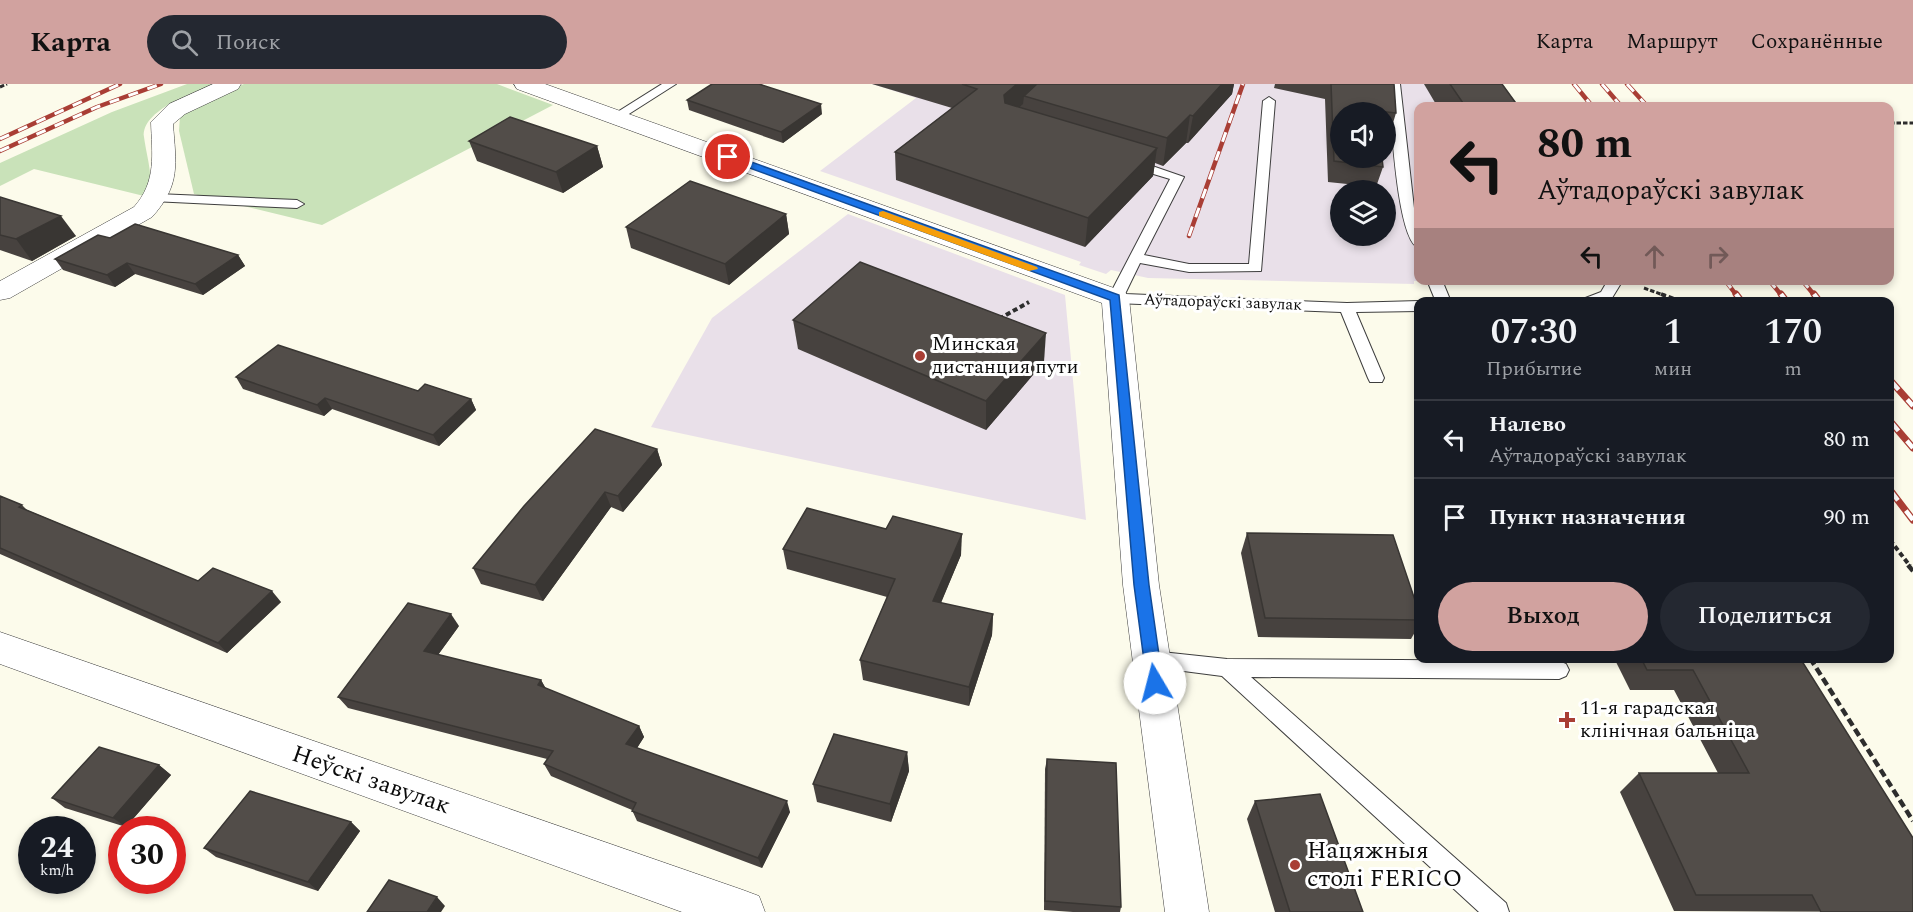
<!DOCTYPE html>
<html lang="ru">
<head>
<meta charset="utf-8">
<style>
	body { margin:0; font-family:Spectral,serif; background:#242831; color:#f1f3f6; height:100vh; display:flex; flex-direction:column; font-size:22px; white-space:nowrap }
	* { box-sizing:border-box; margin:0 }
	p { font-size:20px; color:#9ea1a6 }
	.icon { flex:none; width:33px; height:33px; fill:none; stroke:currentColor; stroke-width:2; stroke-linecap:round; stroke-linejoin:round }
	.map { position:relative; flex:1; overflow:hidden }
	.panel { position:absolute; left:1414px; top:213px; width:480px; height:366px; display:flex; flex-direction:column; background:#171b24; border-radius:12px; box-shadow:0 3px 9px #0003 }
	.panel>* { flex:none }
	.top-card { position:absolute; left:1414px; top:18px; width:480px; height:183px; border-radius:12px; box-shadow:0 3px 9px #0003; background:#d1a29f; color:#111; overflow:hidden }
	.tools { position:absolute; left:1330px; top:18px; display:grid; gap:12px }
	.tools a { display:grid; place-items:center; width:66px; height:66px; border-radius:50%; background:#171b24; box-shadow:0 3px 9px #0003; font-size:30px }
	.speed { position:absolute; left:18px; top:732px; display:flex; gap:12px; font-size:30px; font-weight:700; text-align:center }
	.speed>* { display:grid; place-content:center; width:78px; height:78px; border-radius:50%; background:#171b24; box-shadow:0 3px 9px #0003; line-height:1 }
	.speed small { font-size:15px; font-weight:400 }
	.speed .limit { border:9px solid #d22; background:#fff; color:#111 }
	.pin { position:absolute; display:grid; place-items:center; width:51px; height:51px; color:#fff; margin:-26px; border:3px solid #fff; border-radius:50%; box-shadow:0 2px 6px #0007 }
	.me { position:absolute; width:66px; margin:-33px; rotate:352deg; stroke-linejoin:round; filter:drop-shadow(0 0 4px #0008) }
	.turn { display:flex; align-items:center; gap:21px; height:126px; padding:0 24px; font-size:27px }
	.turn .icon { width:78px; height:78px; stroke-width:2.5 }
	.turn b { display:block; font-size:42px; line-height:51px }
	.lanes { display:flex; align-items:center; height:57px; padding:0 24px; background:#0003; justify-content:center; gap:30px; direction:ltr }
	.lanes .off { opacity:.35 }
	.eta { display:flex; justify-content:space-evenly; align-items:center; height:102px; text-align:center }
	.eta b { font-size:36px; font-weight:600; line-height:42px }
	.cta { display:flex; gap:12px; margin-top:auto; padding:12px 24px }
	.cta a { flex:1; height:69px; border-radius:36px; background:#d1a29f; color:#111; font-size:24px; font-weight:600; line-height:69px; text-align:center }
	.cta a+a { background:#242831; color:#f1f3f6 }
	ul { padding:0; list-style:none }
	li { display:flex; align-items:center; gap:18px; height:78px; padding:0 24px; border-top:2px solid #363941 }
	li div { flex:1 }
	li b { display:block; font-size:22px }
	li em { font-style:normal }
	header { display:flex; align-items:center; gap:36px; box-sizing:border-box; height:84px; padding:0 30px; background:#d1a29f; color:#111 }
	header strong { font-size:28px }
	nav { display:flex; gap:33px; margin-inline-start:auto; font-size:21px }
	.search { width:420px; height:54px; background:#242831; display:flex; align-items:center; gap:15px; box-sizing:border-box; padding:0 21px; border-radius:33px; color:#9ea1a6; font-size:22px }
	.map>svg:first-child { display:block }
</style>
</head>
<body>
<header>
<strong>Карта</strong>
<div class="search"><svg class="icon" aria-label="search" viewBox="0 0 24 24"><circle cx="10" cy="10" r="6"/><path d="M15 15l6 6"/></svg>Поиск</div>
<nav><a>Карта</a><a>Маршрут</a><a>Сохранённые</a></nav>
</header>
<div class="map">
<svg width="1913" height="828" viewBox="0 0 1913 828">
	<rect width="100%" height="100%" fill="#fcfbeb"/>
	<!-- industrial -->
	<g fill="#e9e0e9" fill-rule="evenodd">
		<path d="M872 0H1484L1499 22H1419V196L1526 197H1414V200L1148 194 1111 186 1106 190 1079 181 1081 178 820 87 916 14ZM1341 28H1386V74H1341ZM1341 106H1386V152H1341Z"/>
		<polygon points="848,130 1065,211 1086,436 651,343 712,234"/>
	</g>
	<!-- green -->
	<g fill="#c9e2b9">
		<path d="M187 0H215C195 8 141 26 144 53 147 75 154 92 148 113L34 85 0 102V79L112 28Z"/>
		<polygon points="244,0 497,0 553,21 322,141 194,110 179,47 180,32 223,8"/>
	</g>
	<g fill="none" stroke-linecap="round" stroke-linejoin="round">
		<defs>
			<g id="service">
				<polygon points="662,0 676,0 621,35 611,32"/>
				<path d="M1388 0H1400L1415 133 1419 143V164C1396 158 1391 25 1388 0Z"/>
				<polygon points="1269,13 1275,17 1261,187 1189,188 1140,179 1125,210 1347,219 1419,217 1420,218 1419,227 1356,228 1384,294 1382,298 1370,298 1368,294 1341,228 1115,219 1108,214 1170,95 1127,82 1126,79 1132,75 1184,93 1144,171 1189,180 1249,180 1263,17"/>
				<polygon points="157,110 297,116 304,120 297,124 152,117 152,111"/>
				<polygon points="1427,196 1442,196 1451,218 1436,218"/>
				<polygon points="1608,196 1623,196 1612,214 1601,218 1575,218 1601,208"/>
				<polygon points="1152,567 1227,575 1559,577 1566,580 1569,586 1566,592 1559,595 1251,593 1506,819 1509,828 1479,828 1222,592 1145,582 1142,576 1145,570"/>
			</g>
			<g id="minor">
				<path d="M213 0H241L238 5 185 30 173 40C176 80 181 101 152 133L10 214 0 216V197L134 123C157 97 152 70 151 38L169 20Z"/>
				<polygon points="514,0 545,0 1125,208 1129,214 1159,501 1209,828 1165,828 1123,501 1102,219 517,5"/>
				<polygon points="0,548 743,806 759,812 765,828 682,828 0,580"/>
			</g>
		</defs>
		<!-- service casing -->
		<use href="#service" stroke="#3e3e3e" stroke-width="2"/>
		<!-- minor casing -->
		<use href="#minor" stroke="#3e3e3e" stroke-width="1"/>
		<!-- path-far2 -->
		<g stroke="#2d2d2d" stroke-width="3" stroke-dasharray="4.5 2" stroke-linecap="butt">
			<polyline points="0,3 7,0"/>
			<polyline points="1890,39 1913,39"/>
			<polyline points="1644,204 1666,212"/>
		</g>
		<!-- path-far1 -->
		<g stroke="#2d2d2d" stroke-width="4" stroke-dasharray="5 3" stroke-linecap="butt">
			<polyline points="1661,210 1682,218"/>
			<polyline points="999,235 1029,218"/>
			<polyline points="1890,456 1910,482"/>
		</g>
		<!-- path -->
		<g stroke="#2d2d2d" stroke-width="4.5" stroke-dasharray="8 4" stroke-linecap="butt">
			<polyline points="1908,481 1913,487"/>
			<polyline points="1810,574 1913,737"/>
		</g>
		<!-- service -->
		<use href="#service" fill="#fff" fill-rule="evenodd"/>
		<!-- minor -->
		<use href="#minor" fill="#fff" fill-rule="evenodd"/>
		<defs>
			<g id="rail-far1">
				<polyline points="1574,0 1592,22"/>
				<polyline points="1602,0 1621,22"/>
				<polyline points="1627,0 1647,22"/>
				<polyline points="0,55 120,0"/>
				<polyline points="0,67 97,23 161,0"/>
				<polyline points="1189,152 1243,0"/>
				<polyline points="1725,196 1737,212"/>
				<polyline points="1769,196 1782,212"/>
				<polyline points="1802,196 1815,212"/>
			</g>
			<g id="rail">
				<polyline points="1736,210 1742,218"/>
				<polyline points="1781,210 1787,218"/>
				<polyline points="1814,210 1820,218"/>
				<polyline points="1890,296 1913,322"/>
				<polyline points="1890,337 1913,364"/>
				<polyline points="1890,406 1913,436"/>
			</g>
		</defs>
		<!-- rail-far1 casing -->
		<use href="#rail-far1" stroke="#a93e35" stroke-width="4.5"/>
		<!-- rail casing -->
		<use href="#rail" stroke="#a93e35" stroke-width="7"/>
		<!-- rail-far1 -->
		<use href="#rail-far1" stroke="#fff" stroke-width="3" stroke-dasharray="10" stroke-linecap="butt"/>
		<!-- rail -->
		<use href="#rail" stroke="#fff" stroke-width="4.5" stroke-dasharray="13" stroke-linecap="butt"/>
	</g>
	<!-- wall -->
	<g fill="#47423f">
		<polygon points="872,0 1234,0 1232,10 1188,59 1186,59 1163,82 1155,79 1153,92 1085,163 896,96 895,68 952,24"/>
		<polygon points="1275,0 1394,0 1396,29 1390,49 1386,49 1386,28 1341,28 1383,83 1376,103 1328,98 1325,15 1274,4"/>
		<polygon points="1424,0 1502,0 1518,22 1437,22"/>
		<polygon points="687,16 822,30 783,59 689,26"/>
		<polygon points="469,57 597,62 603,83 563,109 477,77"/>
		<polygon points="0,113 76,152 32,177 0,166"/>
		<polygon points="786,130 789,150 729,201 631,164 626,143"/>
		<polygon points="110,154 238,171 245,182 203,211 135,190 115,203 63,186 55,175"/>
		<polygon points="793,236 1044,278 986,346 798,265"/>
		<polygon points="236,293 418,307 471,315 476,326 439,362 332,325 324,332 243,305"/>
		<polygon points="657,365 662,381 623,428 611,423 543,517 481,500 473,484"/>
		<polygon points="0,412 22,421 27,426 198,497 281,518 227,569 0,470"/>
		<polygon points="1247,449 1419,528 1419,541 1411,555 1258,553 1241,469"/>
		<polygon points="783,465 961,471 941,519 993,530 992,551 969,622 863,596 860,576 887,513 787,485"/>
		<polygon points="459,542 438,571 541,596 545,604 639,642 644,653 637,664 790,728 762,784 637,737 632,726 551,692 544,680 547,675 348,624 338,613"/>
		<polygon points="1614,574 1800,574 1913,828 1674,827 1620,708 1639,689 1718,689 1674,606 1630,606"/>
		<polygon points="907,668 909,687 891,738 817,718 813,700"/>
		<polygon points="1047,675 1121,823 1120,828 1073,828 1044,826 1045,685"/>
		<polygon points="159,681 171,691 126,743 65,724 52,714"/>
		<polygon points="1255,717 1363,828 1275,828 1247,735"/>
		<polygon points="351,738 360,747 318,807 216,773 204,764"/>
	</g>
	<!-- shaded-wall -->
	<g fill="#393633">
		<polygon points="1017,0 1046,0 1024,12 1023,20 1003,38 1004,11"/>
		<polygon points="1222,0 1234,0 1232,10 1188,59 1193,32"/>
		<polygon points="821,20 822,30 783,59 781,48"/>
		<polygon points="1190,31 1186,59 1163,82 1167,54"/>
		<polygon points="597,62 603,83 563,109 556,88"/>
		<polygon points="1157,64 1153,92 1085,163 1088,134"/>
		<polygon points="786,130 789,150 729,201 725,180"/>
		<polygon points="61,132 76,152 32,177 16,155"/>
		<polygon points="238,171 245,182 203,211 195,200"/>
		<polygon points="127,179 135,190 115,203 107,191"/>
		<polygon points="1046,249 1044,278 986,346 986,317"/>
		<polygon points="325,314 332,325 324,332 317,321"/>
		<polygon points="471,315 476,326 439,362 433,351"/>
		<polygon points="657,365 662,381 623,428 618,412"/>
		<polygon points="605,408 611,423 543,517 535,501"/>
		<polygon points="962,450 961,471 933,537 933,517"/>
		<polygon points="272,507 281,518 227,569 218,559"/>
		<polygon points="451,530 459,542 432,579 424,567"/>
		<polygon points="993,530 992,551 969,622 969,603"/>
		<polygon points="541,596 548,608 538,601"/>
		<polygon points="639,642 644,653 632,672 626,660"/>
		<polygon points="907,668 909,687 891,738 890,720"/>
		<polygon points="159,681 171,691 126,743 113,734"/>
		<polygon points="787,717 790,728 762,784 758,774"/>
		<polygon points="351,738 360,747 318,807 308,798"/>
		<polygon points="437,813 445,822 441,828 427,828"/>
	</g>
	<!-- building -->
	<g fill="#524d49" stroke="#393633" stroke-width="1.5">
		<polygon points="712,0 759,0 821,20 781,48 687,16"/>
		<polygon points="962,0 1017,0 1004,11 1005,19 1157,64 1088,134 895,68 977,5"/>
		<polygon points="1037,0 1222,0 1193,32 1190,31 1167,54 1024,12"/>
		<polygon points="1331,0 1394,0 1396,29 1378,27 1378,28 1341,28 1341,74 1382,74 1383,83 1334,77"/>
		<polygon points="1450,0 1502,0 1518,22 1465,22"/>
		<polygon points="510,33 597,62 556,88 469,57"/>
		<polygon points="690,97 786,130 725,180 626,143"/>
		<polygon points="0,113 61,132 16,155 0,151"/>
		<polygon points="135,140 238,171 195,200 127,179 107,191 55,175 98,151 110,154"/>
		<polygon points="860,178 1046,249 986,317 793,236"/>
		<polygon points="278,261 418,307 425,300 471,315 433,351 325,314 317,321 236,293"/>
		<polygon points="595,345 657,365 618,412 605,408 535,501 473,484 524,422"/>
		<polygon points="0,412 22,421 19,423 198,497 213,484 272,507 218,559 0,464"/>
		<polygon points="807,424 886,445 893,432 962,450 933,517 993,530 969,603 860,576 895,495 783,465"/>
		<polygon points="1247,449 1393,451 1419,528 1419,536 1265,534"/>
		<polygon points="408,519 451,530 424,567 541,596 538,601 639,642 626,660 787,717 758,774 632,727 636,719 544,680 553,667 338,613"/>
		<polygon points="1641,574 1800,574 1913,754 1913,828 1821,828 1812,811 1696,811 1639,689 1749,689 1693,586 1647,586"/>
		<polygon points="834,650 907,668 890,720 813,700"/>
		<polygon points="99,663 159,681 113,734 52,714"/>
		<polygon points="1047,675 1116,679 1121,823 1045,817"/>
		<polygon points="250,707 351,738 308,798 204,764"/>
		<polygon points="1320,710 1363,828 1290,828 1255,717"/>
		<polygon points="389,796 437,813 427,828 367,828"/>
	</g>
	<!-- route -->
	<polygon fill="#1a73e8" stroke="#114b97" stroke-width="1.5" points="725,71 732,71 1119,211 1149,501 1163,599 1161,604 1149,604 1147,599 1134,501 1110,216 725,75"/>
	<!-- slow -->
	<polygon fill="#f59e0b" points="883,127 1037,183 1038,185 1029,187 879,132 879,128"/>
	<!-- markers -->
	<g fill="#a93e35" stroke="#fff" stroke-width="2">
		<circle cx="920" cy="272" r="6"/>
		<path d="M1564 627h6v6h6v6h-6v6h-6v-6h-6v-6h6z"/>
		<circle cx="1295" cy="781" r="6"/>
	</g>
	<g text-anchor="middle" dominant-baseline="central" stroke-width="6" stroke-linejoin="round" paint-order="stroke">
		<!-- far-street labels -->
		<g font-size="16" fill="#0b0b0b" stroke="#fff">
			<text transform="translate(1223 218) rotate(2)">Аўтадораўскі завулак</text>
		</g>
		<!-- poi labels -->
		<g font-size="20" fill="#0b0b0b" stroke="#fff" text-anchor="start">
			<text x="932" y="260">Минская<tspan x="932" dy="23">дистанция пути</tspan></text>
			<text x="1580" y="624">11-я гарадская<tspan x="1580" dy="23">клінічная бальніца</tspan></text>
		</g>
		<!-- near-street labels -->
		<g font-size="24" fill="#0b0b0b" stroke="#fff">
			<text transform="translate(371 696) rotate(19)">Неўскі завулак</text>
		</g>
		<!-- near-poi labels -->
		<g font-size="24" fill="#0b0b0b" stroke="#fff" text-anchor="start">
			<text x="1307" y="767">Нацяжныя<tspan x="1307" dy="28">столі FERICO</tspan></text>
		</g>
	</g>
</svg>
<div class="tools">
<a><svg class="icon" aria-label="sound" viewBox="0 0 24 24"><path d="M4 9h4l5-4v14l-5-4H4zM17 9q2 3 0 6"/></svg></a>
<a><svg class="icon" aria-label="layers" viewBox="0 0 24 24"><path d="M12 4l9 5-9 5-9-5zM3 14l9 5 9-5"/></svg></a>
</div>
<div class="speed"><div>24<small>km/h</small></div><div class="limit">30</div></div>
<div class="pin" style="left:728px;top:73px;background:#d93025"><svg class="icon" aria-label="arrive" viewBox="0 0 24 24"><path d="M6 21V4h12l-3 4 3 4H6"/></svg></div>
<svg class="me" style="left:1155px;top:599px" viewBox="-20 -20 40 40"><circle r="19" fill="#fff"/><path d="M0-13L10 11 0 6-10 11z" fill="#1a73e8"/></svg>
<div class="top-card">
<div class="turn"><svg class="icon" aria-label="left" viewBox="0 0 24 24"><path d="M17 20v-9H6M10 6l-5 5 5 5"/></svg><div><b>80 m</b>Аўтадораўскі завулак</div></div>
<div class="lanes"><svg class="icon" aria-label="left" viewBox="0 0 24 24"><path d="M17 20v-9H6M10 6l-5 5 5 5"/></svg><svg class="icon off" aria-label="ahead" viewBox="0 0 24 24"><path d="M12 20V5M6 11l6-6 6 6"/></svg><svg class="icon off" aria-label="right" viewBox="0 0 24 24"><path d="M7 20v-9h11M14 6l5 5-5 5"/></svg></div>
</div>
<section class="panel">
<div class="eta">
<div><b>07:30</b><p>Прибытие</p></div>
<div><b>1</b><p>мин</p></div>
<div><b>170</b><p>m</p></div>
</div>
<ul>
<li><svg class="icon" aria-label="left" viewBox="0 0 24 24"><path d="M17 20v-9H6M10 6l-5 5 5 5"/></svg><div><b>Налево</b><p>Аўтадораўскі завулак</p></div><em>80 m</em></li>
<li><svg class="icon" aria-label="arrive" viewBox="0 0 24 24"><path d="M6 21V4h12l-3 4 3 4H6"/></svg><div><b>Пункт назначения</b></div><em>90 m</em></li>
</ul>
<div class="cta"><a>Выход</a><a>Поделиться</a></div>
</section>
</div>
</body>
</html>
